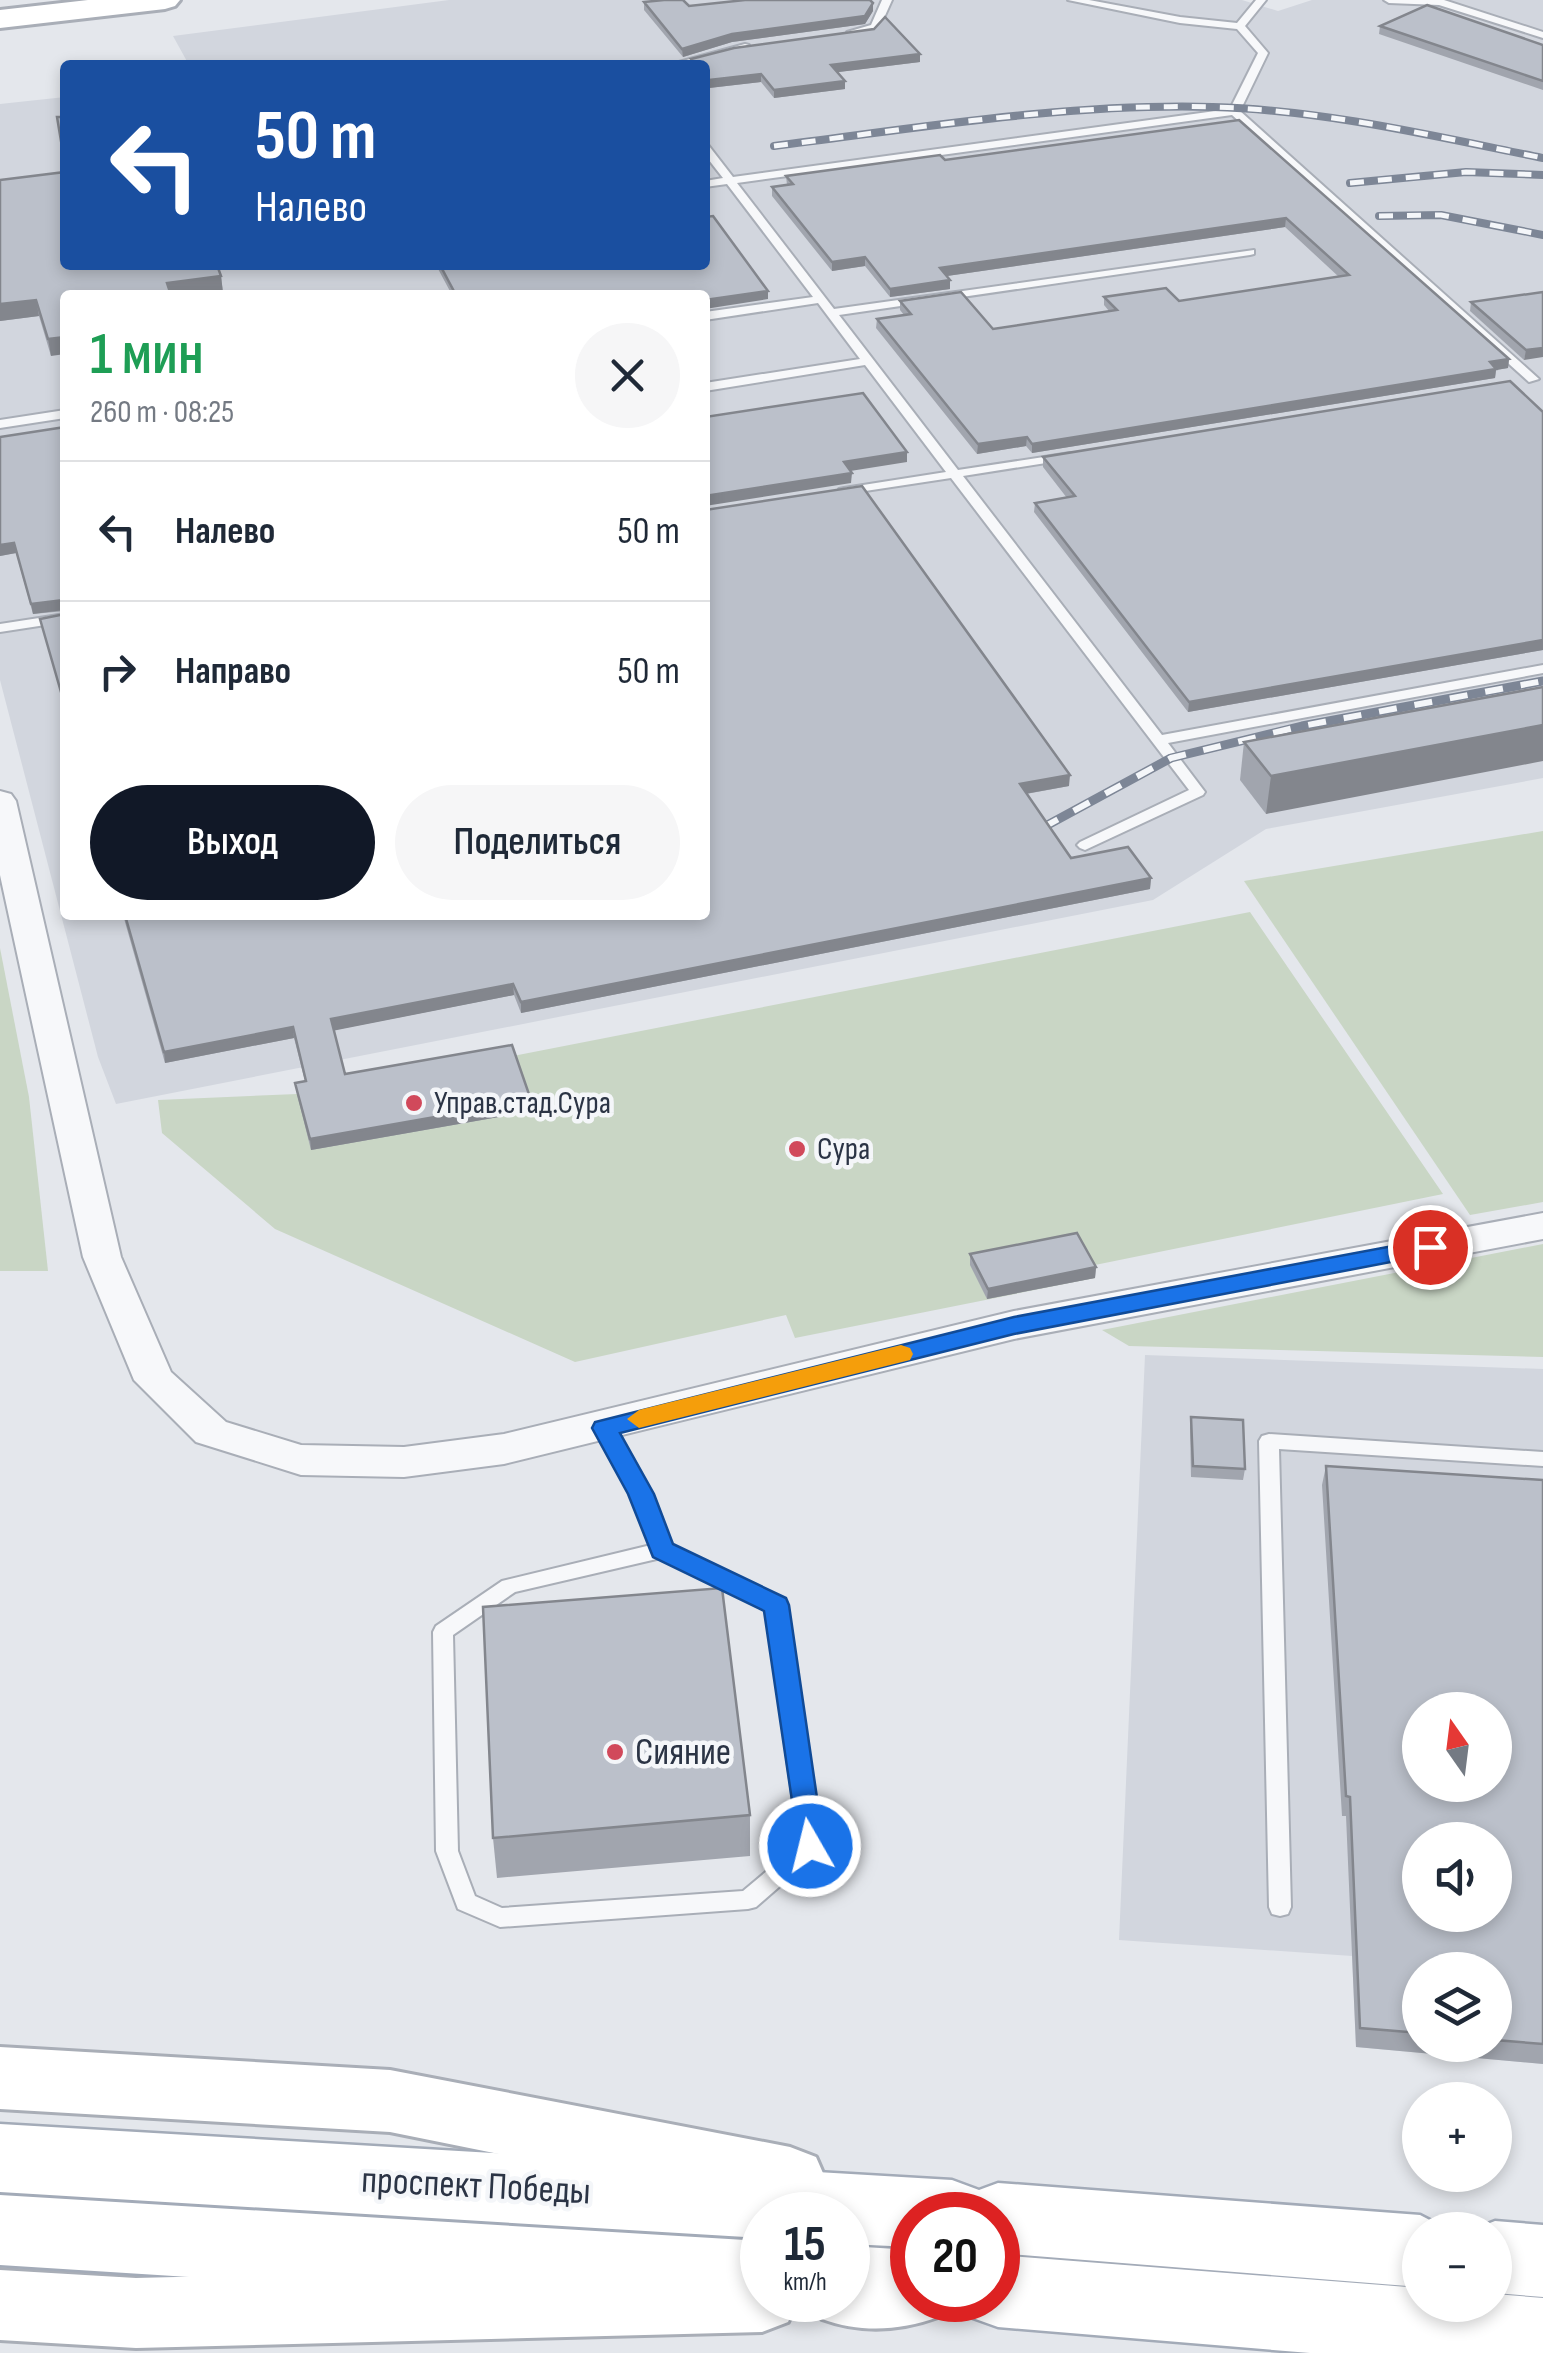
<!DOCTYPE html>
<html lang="ru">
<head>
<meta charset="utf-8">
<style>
	body { margin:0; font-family:"Sofia Sans Condensed",sans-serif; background:#f6f6f7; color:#1f2937; height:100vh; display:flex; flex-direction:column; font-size:38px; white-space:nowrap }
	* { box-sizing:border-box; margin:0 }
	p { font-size:32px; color:#747a83 }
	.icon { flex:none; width:55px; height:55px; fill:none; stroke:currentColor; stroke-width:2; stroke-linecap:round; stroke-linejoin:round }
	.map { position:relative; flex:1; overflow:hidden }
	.drawer { position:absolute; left:60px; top:290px; width:650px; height:630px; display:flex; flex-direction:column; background:#fff; border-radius:10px; box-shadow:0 5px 15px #0003 }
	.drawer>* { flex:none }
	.guide { position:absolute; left:60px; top:60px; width:650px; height:210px; border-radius:10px; box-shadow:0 5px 15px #0003; background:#1a4fa0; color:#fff; overflow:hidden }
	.needle { width:65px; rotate:346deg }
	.fabs { position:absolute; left:1402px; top:1692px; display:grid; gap:20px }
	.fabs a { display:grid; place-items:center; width:110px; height:110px; border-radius:50%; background:#fff; box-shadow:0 5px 15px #0003; font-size:50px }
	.speed { position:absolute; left:740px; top:2192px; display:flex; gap:20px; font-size:50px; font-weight:700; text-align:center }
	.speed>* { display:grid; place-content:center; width:130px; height:130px; border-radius:50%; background:#fff; box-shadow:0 5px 15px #0003; line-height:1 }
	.speed small { font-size:25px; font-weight:400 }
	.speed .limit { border:15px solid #d22; background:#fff; color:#111 }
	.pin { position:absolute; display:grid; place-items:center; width:85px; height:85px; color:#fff; margin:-42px; border:5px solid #fff; border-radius:50%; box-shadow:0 2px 10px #0007 }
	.me { position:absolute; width:110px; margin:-55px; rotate:352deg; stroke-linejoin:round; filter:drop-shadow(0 0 8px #0008) }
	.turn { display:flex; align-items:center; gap:35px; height:210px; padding:0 30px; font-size:45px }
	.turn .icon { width:130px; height:130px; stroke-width:2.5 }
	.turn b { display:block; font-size:70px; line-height:85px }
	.round { display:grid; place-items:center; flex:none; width:105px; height:105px; border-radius:52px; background:#f6f6f7 }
	.head { display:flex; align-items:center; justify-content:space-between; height:170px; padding:0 30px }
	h1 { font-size:60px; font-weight:600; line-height:75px; color:#1e9e55 }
	.cta { display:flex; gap:20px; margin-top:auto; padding:20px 30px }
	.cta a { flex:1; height:115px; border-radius:60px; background:#111827; color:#fff; font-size:40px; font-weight:600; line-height:115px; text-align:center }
	.cta a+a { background:#f6f6f7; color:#1f2937 }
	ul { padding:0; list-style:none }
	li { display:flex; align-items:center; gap:30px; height:140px; padding:0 30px; border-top:2px solid #e0e1e3 }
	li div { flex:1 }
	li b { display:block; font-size:38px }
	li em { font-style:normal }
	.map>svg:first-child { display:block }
</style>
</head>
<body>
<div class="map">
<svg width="1543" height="2353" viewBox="0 0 1543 2353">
	<rect width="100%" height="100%" fill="#e4e7ec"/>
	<!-- built -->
	<g fill="#d2d6de" fill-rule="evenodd">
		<path d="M449 0H1242L1278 11 1312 0H1543V778L1266 829 1153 900 116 1104 98 1057 0 680V104L65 97V265H705V65H189L173 36ZM65 295H705V915H65Z"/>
		<path d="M1145 1355 1543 1369V2064L1356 2047 1352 1956 1119 1940ZM1420 1710H1495V1785H1420ZM1420 1840H1495V1915H1420ZM1420 1970H1495V2045H1420Z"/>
	</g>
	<!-- green -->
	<g fill="#c9d6c5">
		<polygon points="1543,831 1543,1202 1470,1215 1244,881"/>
		<polygon points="1250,912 1443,1194 1090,1266 1095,1278 795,1338 786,1315 575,1362 275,1229 162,1133 158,1100 297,1094 513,1056"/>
		<polygon points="0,948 29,1097 48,1271 0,1271"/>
		<polygon points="1543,1244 1543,1357 1129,1346 1102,1330"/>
	</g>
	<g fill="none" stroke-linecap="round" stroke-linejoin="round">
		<defs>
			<g id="lane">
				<polygon points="882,0 892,0 879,29 847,36 847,32 871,25"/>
				<polygon points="1068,0 1089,0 1180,17 1237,23 1256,0 1266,0 1245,26 1268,53 1240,111 1539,379 1529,382 1232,115 737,183 834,309 1254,250 1254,254 1250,255 839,315 958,470 1070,453 1070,459 1065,460 963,476 1162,735 1543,665 1543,673 1168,743 1205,792 1203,795 1085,850 1080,848 1077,845 1080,842 1189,790 951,478 839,495 839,489 844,488 946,472 865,365 705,391 705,383 860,359 818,303 705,320 705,312 813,297 727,184 705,187 705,181 723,178 705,155 705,145 709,146 733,177 1230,109 1258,53 1237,29 1180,23"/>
				<polygon points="1384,0 1444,0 1543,32 1543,38 1439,5 1389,3"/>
				<polygon points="745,44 749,45 749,49 685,65 668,65"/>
				<polygon points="65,410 65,418 0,428 0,420"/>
				<polygon points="65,614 65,622 0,632 0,624"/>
				<path d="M604 1421 611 1423 651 1494 671 1545 783 1600 786 1605 821 1847 818 1853 756 1907 748 1909 500 1927 458 1909 436 1851 433 1632 436 1626 502 1581 651 1545 631 1494 594 1428 597 1423ZM661 1558 766 1609 799 1844 743 1891 502 1908 475 1896 458 1851 453 1635 515 1592Z"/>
				<polygon points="1269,1434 1543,1452 1543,1466 1279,1449 1291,1907 1288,1914 1280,1916 1272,1914 1269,1907 1259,1441 1262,1436"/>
			</g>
			<polygon id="street" points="0,791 11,794 16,801 121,1257 171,1372 226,1422 301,1445 404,1447 504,1434 1014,1311 1543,1213 1543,1239 1014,1339 504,1464 404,1477 301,1475 196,1442 134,1380 83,1257 0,875"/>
			<g id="secondary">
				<polygon points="88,0 180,0 175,6 165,9 0,28 0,10"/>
				<polygon points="0,2047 390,2070 790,2147 816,2157 826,2180 816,2203 790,2213 390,2132 0,2109"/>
				<path d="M912 2257V2300H946L938 2317C900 2331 860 2333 822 2319L813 2300H848V2259Z"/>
				<polygon points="762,2262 762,2300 798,2300 788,2322 762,2332 136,2348 0,2340 0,2270 136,2278"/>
			</g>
			<g id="primary">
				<polygon points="0,2124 952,2180 979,2190 998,2183 1420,2215 1449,2230 1420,2230 1420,2287 998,2253 998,2215 912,2215 912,2247 848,2244 848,2215 762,2215 762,2238 0,2192"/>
				<polygon points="0,2195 762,2241 762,2300 791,2300 762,2313 0,2265"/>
				<polygon points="1495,2221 1543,2225 1543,2297 1495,2293 1495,2230 1472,2230"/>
				<path d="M848 2246 912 2250V2300H945L940 2312C900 2327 860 2323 820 2308L817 2300H848Z"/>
				<polygon points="998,2255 1420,2288 1420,2305 1495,2305 1495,2294 1543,2298 1543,2353 1310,2353 998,2327 970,2317 963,2300 998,2300"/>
			</g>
		</defs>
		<!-- lane casing -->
		<use href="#lane" stroke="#a9aeb7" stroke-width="4"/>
		<!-- street casing -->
		<use href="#street" stroke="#a9aeb7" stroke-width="4"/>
		<!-- secondary casing -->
		<use href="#secondary" stroke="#a9aeb7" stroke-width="6"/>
		<!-- primary casing -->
		<use href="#primary" stroke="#a3abb8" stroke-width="5"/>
		<!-- lane -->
		<use href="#lane" fill="#f7f8fa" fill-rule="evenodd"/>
		<!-- street -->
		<use href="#street" fill="#f7f8fa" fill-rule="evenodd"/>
		<!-- secondary -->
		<use href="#secondary" fill="#fff" fill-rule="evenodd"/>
		<!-- primary -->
		<use href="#primary" fill="#fff" fill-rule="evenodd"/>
		<defs>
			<g id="rail-far1">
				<path d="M774 146C919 128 1066 103 1213 107 1324 110 1434 136 1543 158"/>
				<polyline points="1350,183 1466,172 1543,175"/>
				<polyline points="1379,216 1441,215 1543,235"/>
			</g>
			<polyline id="rail" points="1042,828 1171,758 1302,726 1543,681"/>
		</defs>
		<!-- rail-far1 casing -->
		<use href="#rail-far1" stroke="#7d8696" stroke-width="8"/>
		<!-- rail casing -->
		<use href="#rail" stroke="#7d8696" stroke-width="9"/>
		<!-- rail-far1 -->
		<use href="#rail-far1" stroke="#f4f6f9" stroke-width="5" stroke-dasharray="14" stroke-linecap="butt"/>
		<!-- rail -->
		<use href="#rail" stroke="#f4f6f9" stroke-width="6" stroke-dasharray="18" stroke-linecap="butt"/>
	</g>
	<!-- wall -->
	<g fill="#a1a5ae" fill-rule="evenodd">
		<polygon points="644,2 689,6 873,11 865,24 732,42 683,57 644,10"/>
		<polygon points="1380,26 1543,45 1543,90 1379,34"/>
		<polygon points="920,54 920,62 838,72 845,89 774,98 761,82 709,88 705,84 705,65"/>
		<polygon points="1239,120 1509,359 1508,368 1496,370 1495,378 1032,453 1026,446 977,454 876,328 877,319 904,315 900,310 900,301 993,329 1109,311 1104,305 1104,297 1179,301 1339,277 1285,227 947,276 950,289 890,297 865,266 832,271 772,196 772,187 787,185 786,176 945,160"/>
		<polygon points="65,172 221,276 223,293 208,295 65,295 51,356 39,316 0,321"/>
		<polygon points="436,265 705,265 768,299 705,295 452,295"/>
		<polygon points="1543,292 1524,360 1470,311 1471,302"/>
		<polygon points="1543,412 1543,650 1188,712 1034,512 1035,503 1067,498 1043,467 1043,457"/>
		<polygon points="65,427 65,611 33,614 16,553 0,556 0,437"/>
		<polygon points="705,510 1069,786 1026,794 1071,858 1151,878 1150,889 521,1013 514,995 334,1030 345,1074 532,1111 311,1150 297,1094 295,1083 305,1081 294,1038 165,1063 123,915 705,915"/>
		<polygon points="1543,687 1266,814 1240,780 1244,742"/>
		<polygon points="970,1254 1096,1267 1095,1278 987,1299 970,1265"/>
		<polygon points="1191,1417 1245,1469 1243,1480 1191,1477 1190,1428"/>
		<path d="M1326 1466 1543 1480V2064L1356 2047 1346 1816H1342L1322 1485ZM1420 1970H1495V2045H1420Z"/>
		<polygon points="750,1815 750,1856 497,1878 493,1838"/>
	</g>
	<!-- shaded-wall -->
	<g fill="#83868d">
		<polygon points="873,3 873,11 865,24 732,42 683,57 682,49 732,34"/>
		<polygon points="920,54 920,62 831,73 831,65"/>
		<polygon points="761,74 761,82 709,88 709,80"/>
		<polygon points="845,81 845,89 774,98 774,90"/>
		<polygon points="1286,218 1285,227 940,277 940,268"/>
		<polygon points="865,257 865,266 832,271 832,262"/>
		<polygon points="221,276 223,293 208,295 168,295 167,283"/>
		<polygon points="950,280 950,289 890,297 890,289"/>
		<polygon points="768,291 768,299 705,309 705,300"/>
		<polygon points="36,300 39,316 0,321 0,304"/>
		<polygon points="65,337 65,354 51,356 48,339"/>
		<polygon points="1543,348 1543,357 1524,360 1526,350"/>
		<polygon points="1509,359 1508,368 1496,370 1495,378 1032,453 1032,444"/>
		<polygon points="1027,437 1026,446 977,454 978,444"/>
		<polygon points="907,452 907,462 844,472 844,462"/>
		<polygon points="852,473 851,483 705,506 705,496"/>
		<polygon points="14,543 16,553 0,556 0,545"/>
		<polygon points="63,600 64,610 33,614 31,604"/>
		<polygon points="1543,640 1543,650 1188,712 1189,702"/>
		<polygon points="1543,725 1543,761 1266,814 1271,776"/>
		<polygon points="1070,775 1069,786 1019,795 1020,784"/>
		<polygon points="1151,878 1150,889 521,1013 521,1002"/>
		<polygon points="513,984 514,995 332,1031 331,1019"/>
		<polygon points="293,1027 294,1038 165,1063 164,1052"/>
		<polygon points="531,1100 532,1111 311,1150 310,1139"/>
		<polygon points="1096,1267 1095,1278 987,1299 988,1289"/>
	</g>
	<!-- building -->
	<g fill="#bbc0ca" stroke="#83868d" stroke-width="2.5" fill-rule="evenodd">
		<polygon points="664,0 683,0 689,6 745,0 870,0 873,3 865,16 732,34 682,49 644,2"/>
		<polygon points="1427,5 1543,45 1543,81 1380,26"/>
		<polygon points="885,17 920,54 831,65 845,81 774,90 761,74 709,80 705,76 705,65 696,65 691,59 734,48 874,29"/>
		<polygon points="57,117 65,117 65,165"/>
		<polygon points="1239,120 1509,359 1490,362 1496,369 1032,444 1027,437 978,444 877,319 911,314 900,301 961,292 993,329 1117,310 1104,297 1166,288 1179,301 1349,275 1286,218 940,268 950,280 890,289 865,257 832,262 772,187 793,184 786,176 940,155 945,160"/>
		<polygon points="65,172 65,265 217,265 221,276 167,283 171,295 65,295 65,337 48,339 36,300 0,304 0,180"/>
		<polygon points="713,216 768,291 705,300 705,295 456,295 440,265 705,265 705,217"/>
		<polygon points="1543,292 1543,348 1526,350 1471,302"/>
		<polygon points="1510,381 1543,412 1543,640 1189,702 1035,503 1075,496 1043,457"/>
		<polygon points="863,393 907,452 844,462 852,473 705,496 705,417"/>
		<polygon points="65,427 65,602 63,600 31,604 14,543 0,545 0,437"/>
		<polygon points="862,486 1070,775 1020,784 1071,858 1128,847 1151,878 521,1002 513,984 331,1019 345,1074 512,1045 531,1100 310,1139 295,1083 306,1081 293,1027 164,1052 125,915 705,915 705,510"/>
		<polygon points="65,614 65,706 40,619"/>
		<polygon points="1543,687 1543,725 1271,776 1244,742"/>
		<polygon points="1077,1233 1096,1267 988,1289 970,1254"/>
		<polygon points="1191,1417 1243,1420 1245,1469 1193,1466"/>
		<path d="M1326 1466 1543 1480V2044L1495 2040V1970H1420V2033L1360 2028 1350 1797 1346 1796ZM1420 1710H1495V1785H1420ZM1420 1840H1495V1915H1420Z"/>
		<polygon points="722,1588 750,1815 493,1838 483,1607"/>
	</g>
	<!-- route -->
	<polygon fill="#1a73e8" stroke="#114b97" stroke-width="2.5" points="1430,1239 1438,1241 1441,1247 1438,1253 1014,1334 620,1433 654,1494 673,1544 786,1598 789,1605 824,1846 820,1855 810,1858 800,1855 764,1611 653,1557 628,1494 592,1428 595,1422 1014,1317"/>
	<!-- slow -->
	<polygon fill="#f59e0b" points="901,1345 910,1348 913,1354 910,1360 639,1428 627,1419 639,1410"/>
	<!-- markers -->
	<g fill="#d1495b" stroke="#f4f6f9" stroke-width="4">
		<circle cx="414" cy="1103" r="10"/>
		<circle cx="797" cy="1149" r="10"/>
		<circle cx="615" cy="1752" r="10"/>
	</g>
	<g text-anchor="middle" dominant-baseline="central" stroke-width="9" stroke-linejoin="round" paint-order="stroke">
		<!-- poi labels -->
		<g font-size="32" fill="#2b3445" stroke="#f4f6f9" text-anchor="start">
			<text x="434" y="1103">Управ.стад.Сура</text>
			<text x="817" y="1149">Сура</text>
		</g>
		<!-- near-poi labels -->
		<g font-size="38" fill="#2b3445" stroke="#f4f6f9" text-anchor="start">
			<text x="635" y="1752">Сияние</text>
		</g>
		<!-- near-street labels -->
		<g font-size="38" fill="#2b3445" stroke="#f4f6f9">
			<text transform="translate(476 2186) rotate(3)">проспект Победы</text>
		</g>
	</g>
</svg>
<div class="fabs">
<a><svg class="needle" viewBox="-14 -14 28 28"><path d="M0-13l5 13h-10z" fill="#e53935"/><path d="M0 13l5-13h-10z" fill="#747a83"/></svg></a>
<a><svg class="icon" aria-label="sound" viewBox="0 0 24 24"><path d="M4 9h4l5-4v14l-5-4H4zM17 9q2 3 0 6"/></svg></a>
<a><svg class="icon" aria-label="layers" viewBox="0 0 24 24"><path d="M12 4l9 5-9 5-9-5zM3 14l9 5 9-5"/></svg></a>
<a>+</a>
<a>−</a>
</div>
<div class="speed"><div>15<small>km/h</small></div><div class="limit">20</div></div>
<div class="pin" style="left:1430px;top:1247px;background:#d93025"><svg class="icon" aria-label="arrive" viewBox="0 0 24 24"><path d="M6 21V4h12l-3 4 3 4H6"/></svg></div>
<svg class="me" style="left:810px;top:1846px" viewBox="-20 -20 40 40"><circle r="17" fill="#1a73e8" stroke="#fff" stroke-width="3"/><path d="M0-11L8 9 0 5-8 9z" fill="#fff"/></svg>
<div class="guide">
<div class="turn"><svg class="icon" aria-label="left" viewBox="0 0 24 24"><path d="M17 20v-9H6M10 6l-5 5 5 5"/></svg><div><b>50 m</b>Налево</div></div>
</div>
<section class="drawer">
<div class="head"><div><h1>1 мин</h1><p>260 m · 08:25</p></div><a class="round"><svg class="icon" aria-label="close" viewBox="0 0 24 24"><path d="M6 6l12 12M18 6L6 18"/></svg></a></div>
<ul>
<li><svg class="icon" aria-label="left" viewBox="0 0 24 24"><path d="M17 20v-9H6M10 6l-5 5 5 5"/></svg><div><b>Налево</b></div><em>50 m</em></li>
<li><svg class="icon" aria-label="right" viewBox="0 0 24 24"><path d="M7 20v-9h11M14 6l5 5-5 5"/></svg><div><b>Направо</b></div><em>50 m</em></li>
</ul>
<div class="cta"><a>Выход</a><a>Поделиться</a></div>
</section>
</div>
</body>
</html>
